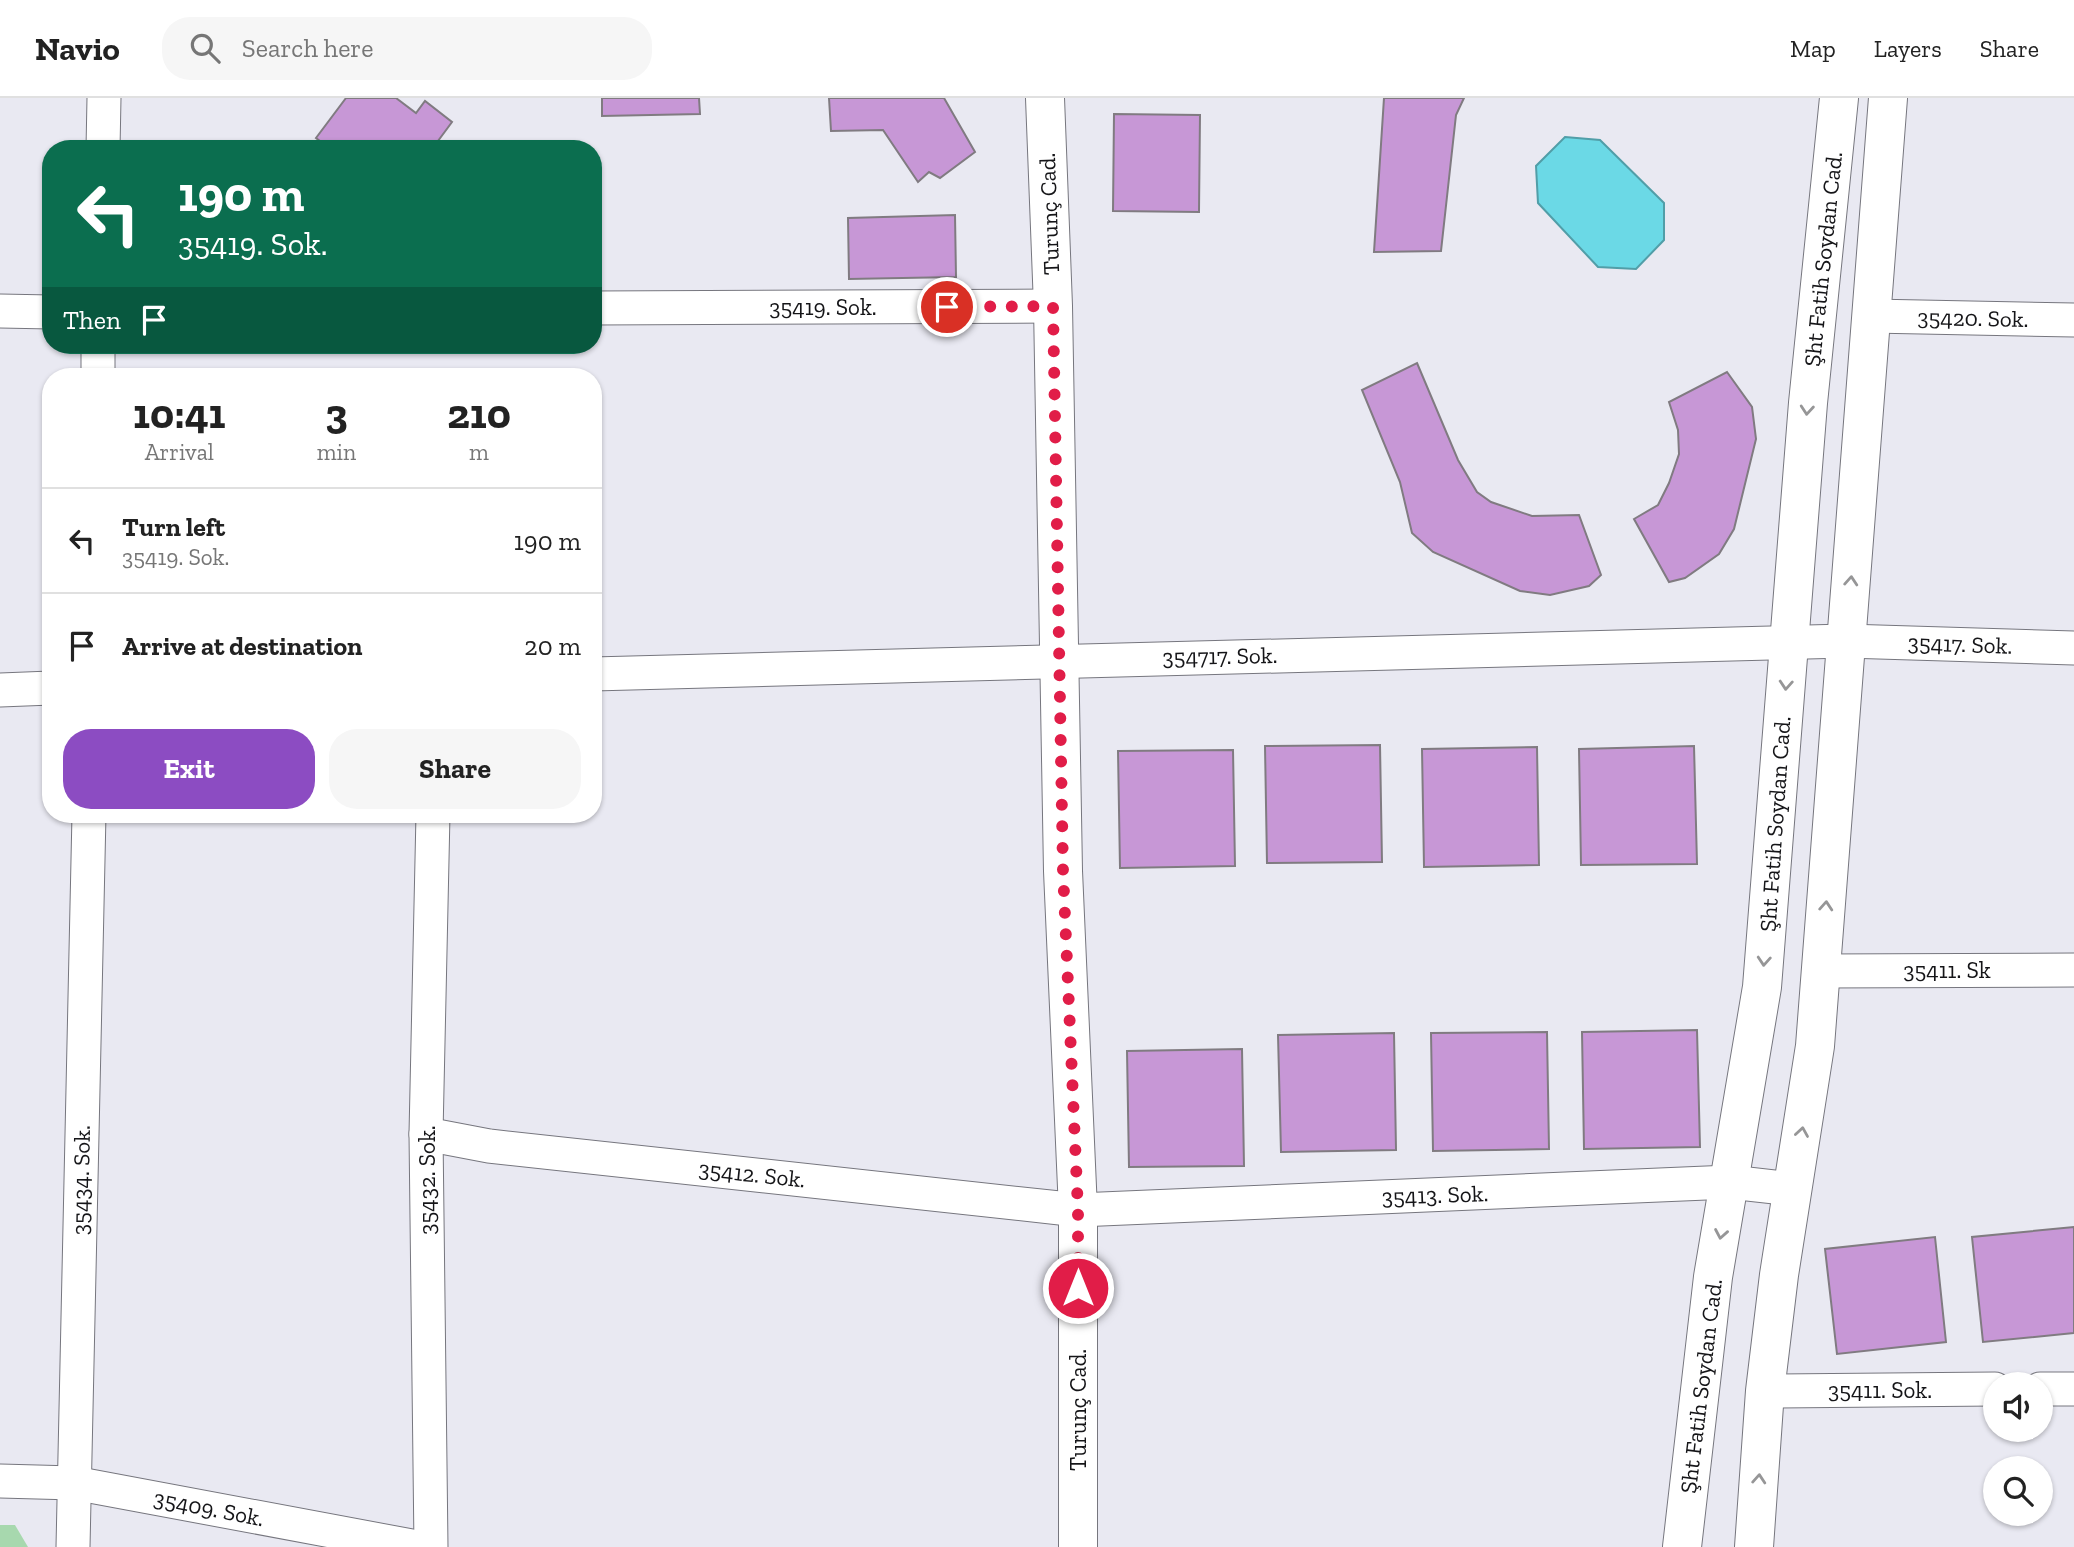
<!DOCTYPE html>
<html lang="en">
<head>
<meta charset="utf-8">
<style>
	body { margin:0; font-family:"Zilla Slab",serif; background:#f6f6f6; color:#222; height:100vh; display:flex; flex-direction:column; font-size:26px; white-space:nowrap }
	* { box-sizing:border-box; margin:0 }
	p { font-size:23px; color:#767676 }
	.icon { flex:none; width:38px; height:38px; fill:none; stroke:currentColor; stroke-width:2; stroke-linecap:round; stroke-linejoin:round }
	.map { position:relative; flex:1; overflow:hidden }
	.panel { position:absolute; left:42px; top:270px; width:560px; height:455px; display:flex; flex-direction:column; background:#fff; border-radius:28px; box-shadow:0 2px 5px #0004 }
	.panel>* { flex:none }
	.top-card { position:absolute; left:42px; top:42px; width:560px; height:214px; border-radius:28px; box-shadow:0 2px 5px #0004; background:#0b6e4f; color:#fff; overflow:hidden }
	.tools { position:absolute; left:1983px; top:1274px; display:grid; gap:14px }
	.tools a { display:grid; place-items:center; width:70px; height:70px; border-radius:50%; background:#fff; box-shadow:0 2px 5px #0004; font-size:35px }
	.pin { position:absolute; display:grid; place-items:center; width:60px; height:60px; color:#fff; margin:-30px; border:4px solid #fff; border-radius:50%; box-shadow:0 2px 7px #0007 }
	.me { position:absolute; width:77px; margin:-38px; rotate:0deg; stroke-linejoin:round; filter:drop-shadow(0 0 5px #0008) }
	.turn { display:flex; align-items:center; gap:24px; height:147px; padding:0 21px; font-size:32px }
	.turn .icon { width:91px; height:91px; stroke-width:2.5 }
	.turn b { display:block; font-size:49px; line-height:60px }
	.then { display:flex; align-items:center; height:66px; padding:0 21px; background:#0003; gap:14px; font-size:26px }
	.eta { display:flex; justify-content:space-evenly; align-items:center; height:119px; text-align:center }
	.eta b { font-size:42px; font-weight:800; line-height:49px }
	.action { display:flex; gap:14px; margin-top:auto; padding:14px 21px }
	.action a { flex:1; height:80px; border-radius:28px; background:#8c4cc2; color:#fff; font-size:28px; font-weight:800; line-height:80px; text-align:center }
	.action a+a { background:#f6f6f6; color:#222 }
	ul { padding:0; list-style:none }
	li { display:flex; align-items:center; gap:21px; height:105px; padding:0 21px; border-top:2px solid #e0e0e0 }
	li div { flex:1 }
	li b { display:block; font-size:26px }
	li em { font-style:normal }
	header { display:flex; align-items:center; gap:42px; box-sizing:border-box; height:98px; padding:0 35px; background:#fff; border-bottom:2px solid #e0e0e0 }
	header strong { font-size:33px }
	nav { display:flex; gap:38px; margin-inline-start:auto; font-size:24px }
	.search { width:490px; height:63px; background:#f6f6f6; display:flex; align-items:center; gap:18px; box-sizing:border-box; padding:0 24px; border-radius:28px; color:#767676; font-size:26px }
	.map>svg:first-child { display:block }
</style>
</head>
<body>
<header>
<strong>Navio</strong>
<div class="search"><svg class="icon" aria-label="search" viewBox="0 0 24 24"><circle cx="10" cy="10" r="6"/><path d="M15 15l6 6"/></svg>Search here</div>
<nav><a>Map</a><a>Layers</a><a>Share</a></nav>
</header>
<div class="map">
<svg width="2074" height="1449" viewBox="0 0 2074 1449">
	<rect width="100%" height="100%" fill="#e9e9f2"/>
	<!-- green -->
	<polygon fill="#a7d8ae" points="0,1427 15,1427 28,1449 0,1449"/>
	<!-- water -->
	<polygon fill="#6bd9e6" stroke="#519ea8" stroke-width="2" points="1565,39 1600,42 1664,105 1664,142 1636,171 1598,169 1538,105 1536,68"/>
	<!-- building -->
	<g fill="#c797d6" stroke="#807b81" stroke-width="2">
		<polygon points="346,0 396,0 416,15 425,3 452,24 432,51 327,51 328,49 316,40"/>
		<polygon points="602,0 699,0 700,16 602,18"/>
		<polygon points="829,0 944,0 975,54 940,80 929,74 918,84 883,32 831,33"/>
		<polygon points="1384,0 1464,0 1456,17 1441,153 1374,154"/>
		<polygon points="1114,16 1200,17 1199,114 1113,113"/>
		<polygon points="955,117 956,179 849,181 848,120"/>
		<polygon points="1417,265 1458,362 1477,394 1491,404 1532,418 1579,417 1601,477 1589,488 1550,497 1520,493 1433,454 1412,435 1400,384 1362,292"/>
		<polygon points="1727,274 1752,309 1756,341 1734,431 1719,456 1685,480 1669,484 1634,421 1658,407 1669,385 1679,356 1678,332 1669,304"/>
		<polygon points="1380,647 1382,764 1267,765 1265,648"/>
		<polygon points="1694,648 1697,766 1581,767 1579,651"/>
		<polygon points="1537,649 1539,767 1424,769 1422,651"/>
		<polygon points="1233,652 1235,768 1120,770 1118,653"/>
		<polygon points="1697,932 1700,1049 1584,1051 1582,934"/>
		<polygon points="1547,934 1549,1051 1433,1053 1431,935"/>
		<polygon points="1394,935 1396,1052 1281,1054 1278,937"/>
		<polygon points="1242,951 1244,1068 1129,1069 1127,953"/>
		<polygon points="2074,1129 2074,1235 1983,1244 1972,1139"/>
		<polygon points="1935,1139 1946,1244 1837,1256 1825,1151"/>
	</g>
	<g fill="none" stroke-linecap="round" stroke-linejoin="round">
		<defs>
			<g id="minor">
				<polyline points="103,51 104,0"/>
				<polyline points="593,210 1053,208"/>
				<polyline points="0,213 51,214"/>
				<polyline points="1871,218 2074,222"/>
				<polyline points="98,278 98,247"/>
				<polyline points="593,576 1846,543 2074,550"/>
				<polyline points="0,592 51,590"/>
				<polyline points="1821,873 2074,872"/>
				<polyline points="426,1036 489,1048 1078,1112 1730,1084 1792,1091"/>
				<polyline points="2040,1291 2074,1291"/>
				<polyline points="1765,1293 1995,1291"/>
				<polyline points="0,1383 74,1385 417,1449"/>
				<polyline points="73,1449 89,716"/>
				<polyline points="431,1449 426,1036 433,716"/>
			</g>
			<polyline id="tertiary" points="1045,0 1053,208 1063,773 1078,1112 1078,1449"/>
			<g id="secondary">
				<polyline points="1682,1449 1713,1179 1762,889 1808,305 1839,0"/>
				<polyline points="1754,1449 1765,1293 1779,1177 1815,948 1888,0"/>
			</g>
		</defs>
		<!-- minor casing -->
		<use href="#minor" stroke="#76767e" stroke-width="35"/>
		<!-- tertiary casing -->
		<use href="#tertiary" stroke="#76767e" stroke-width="40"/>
		<!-- secondary casing -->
		<use href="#secondary" stroke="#76767e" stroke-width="40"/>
		<!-- minor -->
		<use href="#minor" stroke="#fff" stroke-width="33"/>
		<!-- tertiary -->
		<use href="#tertiary" stroke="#fff" stroke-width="38"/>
		<!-- secondary -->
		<use href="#secondary" stroke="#fff" stroke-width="38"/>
	</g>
	<!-- one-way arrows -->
	<defs><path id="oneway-chevron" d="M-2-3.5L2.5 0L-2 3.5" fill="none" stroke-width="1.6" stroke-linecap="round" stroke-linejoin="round" transform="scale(1.75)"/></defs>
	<g stroke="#969697">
		<use href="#oneway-chevron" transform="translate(1807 312) rotate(95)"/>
		<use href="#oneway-chevron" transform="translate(1851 483) rotate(-86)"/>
		<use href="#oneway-chevron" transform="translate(1786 587) rotate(94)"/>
		<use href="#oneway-chevron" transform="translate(1826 808) rotate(-86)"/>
		<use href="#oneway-chevron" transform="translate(1764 863) rotate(94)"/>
		<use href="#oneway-chevron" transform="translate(1802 1034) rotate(-81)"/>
		<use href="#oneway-chevron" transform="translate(1721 1136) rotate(100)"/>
		<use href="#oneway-chevron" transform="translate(1759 1381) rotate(-86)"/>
	</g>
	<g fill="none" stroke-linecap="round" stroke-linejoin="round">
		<!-- route -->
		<polyline stroke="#e11d48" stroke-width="12" stroke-dasharray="0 21.6" points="947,209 1053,208 1063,773 1078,1112 1078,1190"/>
	</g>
	<g text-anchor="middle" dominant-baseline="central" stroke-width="7" stroke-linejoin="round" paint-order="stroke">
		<!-- street labels -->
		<g font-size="23" fill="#151518" stroke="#fff">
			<text transform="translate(1049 116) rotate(-92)">Turunç Cad.</text>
			<text transform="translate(1823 161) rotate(-84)">Şht Fatih Soydan Cad.</text>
			<text x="823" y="209">35419. Sok.</text>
			<text transform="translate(1973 220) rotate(1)">35420. Sok.</text>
			<text transform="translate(1960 546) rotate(2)">35417. Sok.</text>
			<text transform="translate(1220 558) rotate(-1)">354717. Sok.</text>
			<text transform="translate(1775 726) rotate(-86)">Şht Fatih Soydan Cad.</text>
			<text x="1947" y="872">35411. Sk</text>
			<text transform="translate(752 1076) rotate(6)">35412. Sok.</text>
			<text transform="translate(81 1082) rotate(-89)">35434. Sok.</text>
			<text transform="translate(427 1082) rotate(-90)">35432. Sok.</text>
			<text transform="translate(1435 1097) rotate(-2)">35413. Sok.</text>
			<text transform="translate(1701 1288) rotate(-83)">Şht Fatih Soydan Cad.</text>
			<text x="1880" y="1292">35411. Sok.</text>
			<text transform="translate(1078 1312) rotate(-90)">Turunç Cad.</text>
			<text transform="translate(209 1410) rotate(11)">35409. Sok.</text>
		</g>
	</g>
</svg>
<div class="tools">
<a><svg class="icon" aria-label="sound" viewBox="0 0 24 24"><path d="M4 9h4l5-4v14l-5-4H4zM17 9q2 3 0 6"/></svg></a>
<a><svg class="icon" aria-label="search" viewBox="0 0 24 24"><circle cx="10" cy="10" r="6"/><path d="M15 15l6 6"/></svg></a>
</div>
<div class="pin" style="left:947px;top:209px;background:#d93025"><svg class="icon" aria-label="arrive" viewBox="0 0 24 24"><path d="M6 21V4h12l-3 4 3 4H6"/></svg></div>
<svg class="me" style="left:1078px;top:1190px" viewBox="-20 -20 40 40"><circle r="17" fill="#e11d48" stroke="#fff" stroke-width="3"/><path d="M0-11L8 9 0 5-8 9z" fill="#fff"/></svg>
<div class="top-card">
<div class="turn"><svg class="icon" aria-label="left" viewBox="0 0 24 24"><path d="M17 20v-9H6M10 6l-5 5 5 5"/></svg><div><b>190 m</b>35419. Sok.</div></div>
<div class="then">Then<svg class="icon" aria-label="arrive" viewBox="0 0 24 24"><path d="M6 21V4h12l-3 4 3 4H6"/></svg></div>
</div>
<section class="panel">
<div class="eta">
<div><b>10:41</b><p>Arrival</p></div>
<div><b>3</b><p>min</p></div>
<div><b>210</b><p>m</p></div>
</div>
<ul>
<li><svg class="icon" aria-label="left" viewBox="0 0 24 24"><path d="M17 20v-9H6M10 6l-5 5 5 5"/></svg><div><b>Turn left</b><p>35419. Sok.</p></div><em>190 m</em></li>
<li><svg class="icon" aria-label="arrive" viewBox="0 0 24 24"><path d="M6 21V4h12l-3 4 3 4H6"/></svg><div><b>Arrive at destination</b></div><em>20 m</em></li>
</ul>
<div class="action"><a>Exit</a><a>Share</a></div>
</section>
</div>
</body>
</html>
